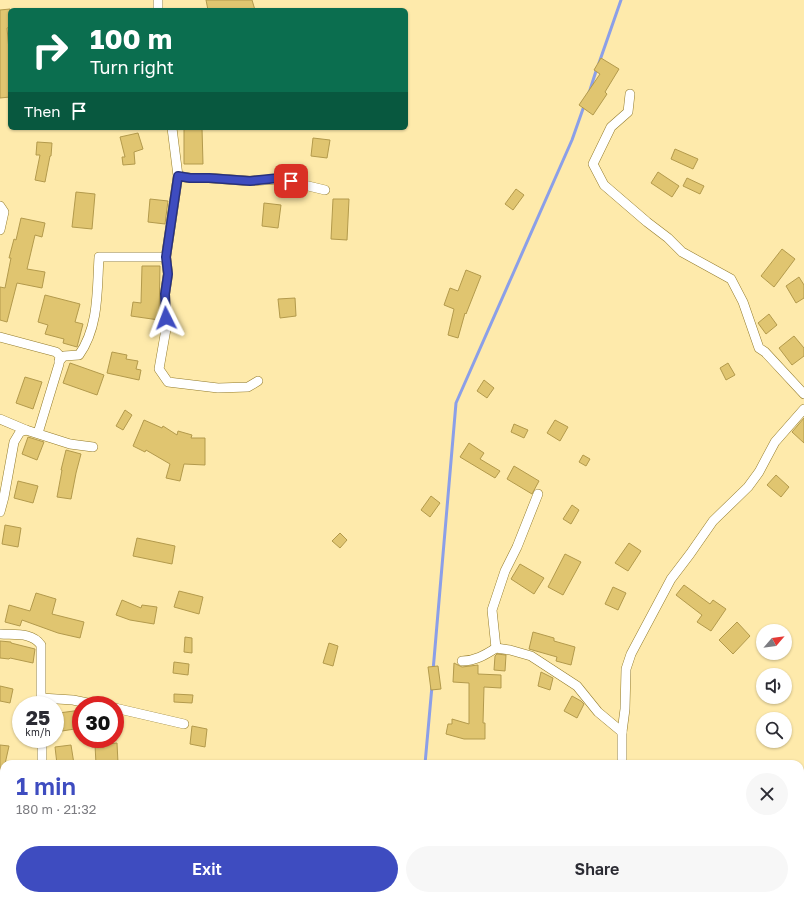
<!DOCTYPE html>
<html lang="en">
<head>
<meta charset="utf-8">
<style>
	body { margin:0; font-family:"Golos Text",sans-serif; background:#f7f7f7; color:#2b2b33; height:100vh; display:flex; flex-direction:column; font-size:15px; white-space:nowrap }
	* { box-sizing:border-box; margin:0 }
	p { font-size:13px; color:#7c7c81 }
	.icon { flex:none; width:22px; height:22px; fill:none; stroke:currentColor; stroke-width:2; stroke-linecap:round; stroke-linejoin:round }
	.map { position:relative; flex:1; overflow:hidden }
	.details { position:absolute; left:0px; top:760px; width:804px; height:140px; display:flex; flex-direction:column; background:#fff; border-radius:12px 12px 0 0; box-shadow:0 1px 3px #0004 }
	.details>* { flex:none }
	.banner { position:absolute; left:8px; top:8px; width:400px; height:122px; border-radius:6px; box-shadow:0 1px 3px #0004; background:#0b6e4f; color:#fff; overflow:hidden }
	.needle { width:26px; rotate:62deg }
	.buttons { position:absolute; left:756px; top:624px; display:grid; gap:8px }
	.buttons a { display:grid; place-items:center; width:36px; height:36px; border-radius:50%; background:#fff; box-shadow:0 1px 3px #0004; font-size:20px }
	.speed { position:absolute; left:12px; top:696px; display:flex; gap:8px; font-size:20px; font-weight:700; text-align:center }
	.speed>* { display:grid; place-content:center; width:52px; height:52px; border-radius:50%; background:#fff; box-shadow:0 1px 3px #0004; line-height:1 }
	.speed small { font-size:10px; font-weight:400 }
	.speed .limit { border:6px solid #d22; background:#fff; color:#111 }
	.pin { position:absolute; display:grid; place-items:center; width:34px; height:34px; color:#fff; margin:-17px; border-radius:8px; box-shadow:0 2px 6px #0006 }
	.me { position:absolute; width:44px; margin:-22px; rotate:357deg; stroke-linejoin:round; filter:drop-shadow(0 0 3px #0008) }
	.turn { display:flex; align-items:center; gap:14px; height:84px; padding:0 16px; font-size:18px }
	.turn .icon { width:52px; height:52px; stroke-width:2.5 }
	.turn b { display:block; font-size:28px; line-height:34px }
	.then { display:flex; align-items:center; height:38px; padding:0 16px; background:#0003; gap:8px; font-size:15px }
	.round { display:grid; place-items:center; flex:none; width:42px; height:42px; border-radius:21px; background:#f7f7f7 }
	.summary { display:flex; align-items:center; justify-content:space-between; height:68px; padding:0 16px }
	h1 { font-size:24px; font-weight:600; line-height:30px; color:#3e4cc0 }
	.action { display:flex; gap:8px; margin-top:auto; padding:8px 16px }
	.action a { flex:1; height:46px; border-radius:24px; background:#3e4cc0; color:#fff; font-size:16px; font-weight:600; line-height:46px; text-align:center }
	.action a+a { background:#f7f7f7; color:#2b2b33 }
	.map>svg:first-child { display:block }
</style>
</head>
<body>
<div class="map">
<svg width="804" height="900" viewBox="0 0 804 900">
	<rect width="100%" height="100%" fill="#feeaab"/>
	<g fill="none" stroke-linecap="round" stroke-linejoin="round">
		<!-- stream -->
		<g stroke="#8b9fe8" stroke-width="3">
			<polyline points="599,63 621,0"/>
			<polyline points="589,93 597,68"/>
			<polyline points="433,671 456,403 572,140 584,106"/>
			<polyline points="425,764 432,686"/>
			<polyline points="436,896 436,900"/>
		</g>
	</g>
	<!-- building -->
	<g fill="#e0c570" stroke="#b39a4c">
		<polygon points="206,0 252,0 255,10 208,10"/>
		<polygon points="10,9 10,27 7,28 10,61 10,97 0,98 0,10"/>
		<polygon points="601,58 619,69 605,92 607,94 593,115 579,105 600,74 594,70"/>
		<polygon points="184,128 202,128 203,164 184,164"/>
		<polygon points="138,133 143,149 134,152 135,164 123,165 122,157 125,157 120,137"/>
		<polygon points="313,138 330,140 327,158 311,156"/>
		<polygon points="37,142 52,143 51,156 50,156 45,182 35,180 40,155 36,155"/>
		<polygon points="675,149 698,159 693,169 671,159"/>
		<polygon points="658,172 679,186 672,197 651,183"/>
		<polygon points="687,178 704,186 700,194 683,186"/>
		<polygon points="516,189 524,195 513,210 505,204"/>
		<polygon points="76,192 95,194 92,229 72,227"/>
		<polygon points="150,199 168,201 165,224 148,222"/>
		<polygon points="333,199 349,199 347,240 331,239"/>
		<polygon points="264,203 281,205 278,228 262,226"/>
		<polygon points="21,218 45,223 42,237 35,235 27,269 45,272 42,288 17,283 7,322 0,320 0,287 5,288 11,258 9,258 14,239 16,240"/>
		<polygon points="782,249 795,259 774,287 761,276"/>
		<polygon points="142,266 160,266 159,320 131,316 133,302 141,303"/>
		<polygon points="466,270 481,276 466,314 465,313 458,338 448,335 454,309 444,305 450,288 458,291"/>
		<polygon points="799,277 804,285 804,298 796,303 786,286"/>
		<polygon points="45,295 80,304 75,322 83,324 77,347 63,343 64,339 45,334 48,325 38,322"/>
		<polygon points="295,298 296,316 280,318 278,299"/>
		<polygon points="769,314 777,325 766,334 758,323"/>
		<polygon points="794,336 804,348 804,356 792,365 779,348"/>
		<polygon points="112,352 127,355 126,359 138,361 136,369 141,370 139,380 107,373"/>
		<polygon points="70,363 104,375 97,395 63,383"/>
		<polygon points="728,363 735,375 726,380 720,368"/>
		<polygon points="25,377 42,382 33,409 16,403"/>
		<polygon points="484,380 494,388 487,398 477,391"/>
		<polygon points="125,410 132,415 123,430 116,426"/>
		<polygon points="804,418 804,443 792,432"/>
		<polygon points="144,420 162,428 163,426 177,435 178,431 192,435 191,438 205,438 205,465 184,464 180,481 166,478 170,464 146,450 145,452 133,446"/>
		<polygon points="555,420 568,427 560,441 547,433"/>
		<polygon points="514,424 528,430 524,438 511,432"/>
		<polygon points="28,437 44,442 37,460 22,454"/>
		<polygon points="469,443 484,453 480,459 500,471 495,478 460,457"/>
		<polygon points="66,450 81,454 76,473 71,499 57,497 62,470 61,470"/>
		<polygon points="583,455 590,459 586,466 579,462"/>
		<polygon points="514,466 539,481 532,494 507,479"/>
		<polygon points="776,475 789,487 781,497 767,485"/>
		<polygon points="18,481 38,486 33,503 14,498"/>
		<polygon points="431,496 440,503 430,517 421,510"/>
		<polygon points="572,505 579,510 571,524 563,519"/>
		<polygon points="5,525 21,528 18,547 2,544"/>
		<polygon points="340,533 347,540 340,548 332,541"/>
		<polygon points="137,538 175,546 172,564 133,556"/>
		<polygon points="629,543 641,551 628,571 615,563"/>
		<polygon points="565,554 581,562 563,595 548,587"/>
		<polygon points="520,564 544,578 534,594 511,579"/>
		<polygon points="684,585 710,604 713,600 726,609 711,631 697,622 702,615 676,595"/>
		<polygon points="613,587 626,593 618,610 605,604"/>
		<polygon points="179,591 203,597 199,614 174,607"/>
		<polygon points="36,593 56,599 52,614 84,622 80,638 58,633 22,620 20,626 5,622 9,605 30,611"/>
		<polygon points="122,600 141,608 142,605 157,607 154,624 130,620 116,615"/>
		<polygon points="737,622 750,636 733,654 719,640"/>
		<polygon points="533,632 554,638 554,641 575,647 571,665 556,661 557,657 529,649"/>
		<polygon points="185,637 192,638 192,653 184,652"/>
		<polygon points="0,641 11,642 11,643 35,649 33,663 10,658 9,659 0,658"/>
		<polygon points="329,643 338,646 333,666 323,663"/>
		<polygon points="497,654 506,655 505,671 494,670 495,656"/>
		<polygon points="174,662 189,664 188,675 173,673"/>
		<polygon points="454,663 462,667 478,665 478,674 501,675 501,688 484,687 483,723 485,723 485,739 464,739 446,734 448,724 452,724 452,719 469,724 469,683 453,682"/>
		<polygon points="438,666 441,689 431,690 428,667"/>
		<polygon points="541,672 553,678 550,690 538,686"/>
		<polygon points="0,686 13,689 10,703 0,701"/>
		<polygon points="174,694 193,695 192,703 174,702"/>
		<polygon points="572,696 581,701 584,704 577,718 564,711"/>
		<polygon points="81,710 81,728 62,731 59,713"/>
		<polygon points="192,726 207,729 205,747 190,744"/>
		<polygon points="117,743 118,763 96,764 95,745"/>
		<polygon points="0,745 9,746 5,764 4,764 4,771 0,771"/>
		<polygon points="71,745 74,764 57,764 55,747"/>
	</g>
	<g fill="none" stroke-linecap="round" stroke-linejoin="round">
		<defs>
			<g id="minor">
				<polyline points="158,0 158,10"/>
				<polyline points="630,94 628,112 611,127 593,164 604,185 647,222 668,238 682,252 731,279 743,302 759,348 765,352 804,394"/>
				<polyline points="172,128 178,176 166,257 168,274 165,294 166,329 159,369 168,382 218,388 248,387 258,381"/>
				<polyline points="178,176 190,178 209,178 250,181 279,179 325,190"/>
				<polyline points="0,206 4,212 0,230"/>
				<polyline points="0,337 56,352 60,356 59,364 38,433"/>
				<path d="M59 361 64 356 79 355C99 327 97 290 99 257H166"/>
				<polyline points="0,419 26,430"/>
				<polyline points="0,512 4,497 14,442 20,432 26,430 70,444 93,447"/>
				<path d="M0 634C15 635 32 632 41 645V705"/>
				<polyline points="496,648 492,610 505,571 517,547 538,494"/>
				<path d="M462 661C475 661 485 655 496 648L510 650 531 656 577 686 598 712 622 732"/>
				<polyline points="41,698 73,700 97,705"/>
				<polyline points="115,708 184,724"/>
				<polyline points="42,739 42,764"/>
				<polyline points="622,764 622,732 625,709 626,669 631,654 671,579 690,554 713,521 748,487 759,472 775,442 804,409"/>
				<polyline points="0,840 4,838"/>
				<polyline points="105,896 107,900"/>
				<polyline points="193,896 194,900"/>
				<polyline points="344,896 346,900"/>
				<polyline points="623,896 624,900"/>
			</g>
		</defs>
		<!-- minor casing -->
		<use href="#minor" stroke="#937b2a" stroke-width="10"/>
		<!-- minor -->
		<use href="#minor" stroke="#fff" stroke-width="9"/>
	</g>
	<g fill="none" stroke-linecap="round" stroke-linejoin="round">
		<defs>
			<polyline id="route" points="166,318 165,294 168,274 166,257 178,176 190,178 209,178 250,181 279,178 291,181"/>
		</defs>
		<!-- route casing -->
		<use href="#route" stroke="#28317d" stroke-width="10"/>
		<!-- route -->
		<use href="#route" stroke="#3e4cc0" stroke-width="7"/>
	</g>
</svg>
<div class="buttons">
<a><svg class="needle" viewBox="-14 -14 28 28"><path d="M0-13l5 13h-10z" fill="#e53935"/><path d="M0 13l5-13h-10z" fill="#7c7c81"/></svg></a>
<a><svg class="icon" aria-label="sound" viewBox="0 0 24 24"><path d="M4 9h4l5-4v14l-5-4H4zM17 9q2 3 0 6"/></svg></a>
<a><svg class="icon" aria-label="search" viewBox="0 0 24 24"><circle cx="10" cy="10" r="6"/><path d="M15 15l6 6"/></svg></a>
</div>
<div class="speed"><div>25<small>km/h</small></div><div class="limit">30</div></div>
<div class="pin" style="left:291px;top:181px;background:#d93025"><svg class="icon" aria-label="arrive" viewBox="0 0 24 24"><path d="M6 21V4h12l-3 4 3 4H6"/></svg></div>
<svg class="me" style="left:166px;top:318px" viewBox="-20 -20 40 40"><path d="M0-17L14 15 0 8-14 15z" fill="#3e4cc0" stroke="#fff" stroke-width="4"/></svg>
<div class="banner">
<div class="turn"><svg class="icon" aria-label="right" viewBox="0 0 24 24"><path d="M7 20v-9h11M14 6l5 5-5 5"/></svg><div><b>100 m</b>Turn right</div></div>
<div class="then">Then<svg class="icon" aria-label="arrive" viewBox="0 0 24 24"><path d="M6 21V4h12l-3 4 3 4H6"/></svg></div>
</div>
<section class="details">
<div class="summary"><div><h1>1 min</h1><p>180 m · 21:32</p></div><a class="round"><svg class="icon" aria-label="close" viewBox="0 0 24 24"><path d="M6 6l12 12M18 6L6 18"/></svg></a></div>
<div class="action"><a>Exit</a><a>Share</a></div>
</section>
</div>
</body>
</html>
